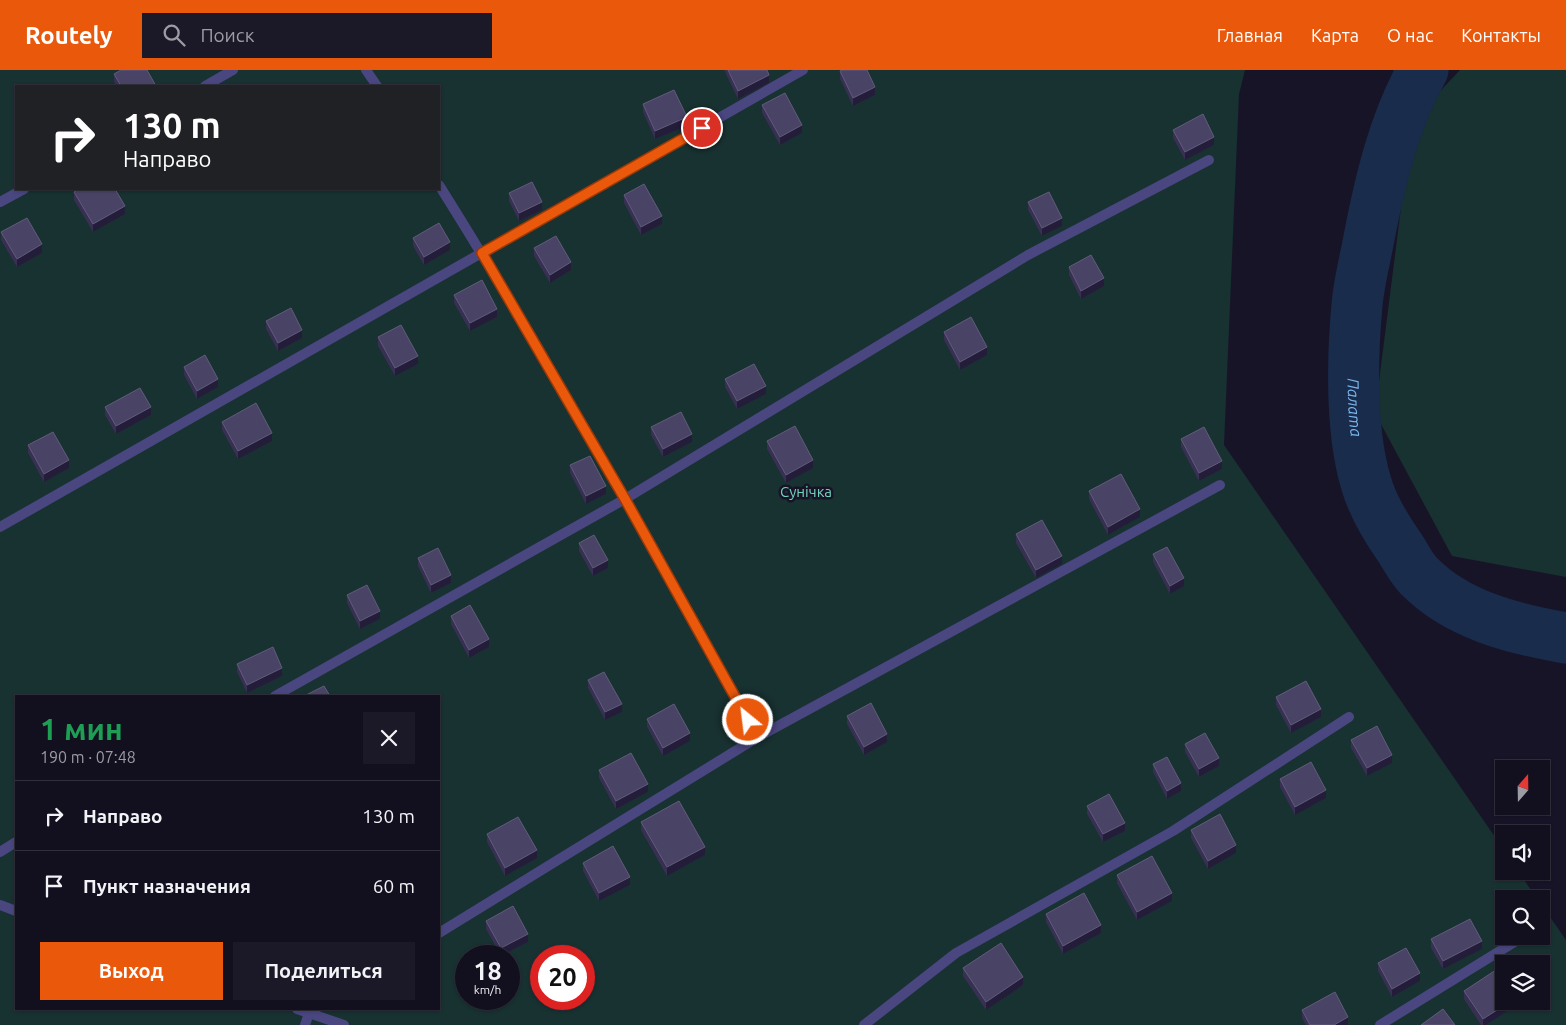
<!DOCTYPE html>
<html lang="ru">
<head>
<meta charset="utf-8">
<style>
	body { margin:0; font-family:Ubuntu,sans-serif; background:#1b1827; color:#f1f3f6; height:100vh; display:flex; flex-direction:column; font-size:19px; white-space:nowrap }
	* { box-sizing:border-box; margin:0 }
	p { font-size:16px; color:#9c9ca4 }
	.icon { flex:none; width:28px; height:28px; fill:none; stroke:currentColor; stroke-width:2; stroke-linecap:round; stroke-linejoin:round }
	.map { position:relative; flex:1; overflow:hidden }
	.details { position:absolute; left:15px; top:625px; width:425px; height:315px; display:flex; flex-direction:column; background:#120f1e; border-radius:0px; box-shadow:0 1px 4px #0004,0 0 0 1px #312f3c }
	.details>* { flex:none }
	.hud { position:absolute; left:15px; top:15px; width:425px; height:105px; border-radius:0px; box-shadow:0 1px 4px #0004,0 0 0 1px #312f3c; background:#202124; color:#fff; overflow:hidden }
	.needle { width:32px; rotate:20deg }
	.fabs { position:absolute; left:1495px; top:690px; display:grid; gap:10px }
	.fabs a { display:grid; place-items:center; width:55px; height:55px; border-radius:0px; background:#120f1e; box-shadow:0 1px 4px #0004,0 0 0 1px #312f3c; font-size:25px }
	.speed { position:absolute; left:455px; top:875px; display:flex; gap:10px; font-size:25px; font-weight:700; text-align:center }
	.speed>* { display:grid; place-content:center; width:65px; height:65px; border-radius:50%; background:#120f1e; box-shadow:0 1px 4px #0004,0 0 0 1px #312f3c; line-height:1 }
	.speed small { font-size:12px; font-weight:400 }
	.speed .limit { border:8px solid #d22; background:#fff; color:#111 }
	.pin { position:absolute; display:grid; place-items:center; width:42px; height:42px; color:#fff; margin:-21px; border:2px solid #fff; border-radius:50%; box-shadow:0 1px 5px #0007 }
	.me { position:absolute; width:55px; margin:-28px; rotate:331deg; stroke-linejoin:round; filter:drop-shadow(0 0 4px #0008) }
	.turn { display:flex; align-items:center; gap:18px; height:105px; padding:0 25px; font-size:22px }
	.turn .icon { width:65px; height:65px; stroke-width:2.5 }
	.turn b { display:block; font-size:35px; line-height:42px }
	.round { display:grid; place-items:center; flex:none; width:52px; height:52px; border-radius:0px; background:#1b1827 }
	.head { display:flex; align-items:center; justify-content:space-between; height:85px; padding:0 25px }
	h1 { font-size:30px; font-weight:600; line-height:38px; color:#1e9e55 }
	.button { display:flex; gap:10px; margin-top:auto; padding:10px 25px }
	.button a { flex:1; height:58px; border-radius:0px; background:#ea580c; color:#fff; font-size:20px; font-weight:600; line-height:58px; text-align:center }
	.button a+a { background:#1b1827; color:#f1f3f6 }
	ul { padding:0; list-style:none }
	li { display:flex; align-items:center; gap:15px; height:70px; padding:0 25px; border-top:1px solid #312f3c }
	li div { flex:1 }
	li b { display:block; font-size:19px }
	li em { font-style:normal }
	header { display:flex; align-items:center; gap:30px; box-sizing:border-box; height:70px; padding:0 25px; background:#ea580c; color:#fff }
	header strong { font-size:24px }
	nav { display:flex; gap:28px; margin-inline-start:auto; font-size:18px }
	.search { width:350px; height:45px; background:#1b1827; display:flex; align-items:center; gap:12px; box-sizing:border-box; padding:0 18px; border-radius:0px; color:#9c9ca4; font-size:19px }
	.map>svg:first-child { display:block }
</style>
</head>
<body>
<header>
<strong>Routely</strong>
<div class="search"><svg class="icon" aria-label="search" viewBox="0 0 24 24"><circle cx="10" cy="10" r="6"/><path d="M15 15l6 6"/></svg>Поиск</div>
<nav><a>Главная</a><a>Карта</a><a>О нас</a><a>Контакты</a></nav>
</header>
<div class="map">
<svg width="1566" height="955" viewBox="0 0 1566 955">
	<rect width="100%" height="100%" fill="#181428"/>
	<!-- green -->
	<g fill="#183131" fill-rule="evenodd">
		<path d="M0 0H1245L1239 24 1224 375 1504 780V801H1518L1537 829H1504V866H1541V834L1566 870V955H0ZM16 16H439V119H16ZM16 626H439V939H16ZM466 886H509V929H466ZM541 886H584V929H541ZM1504 894H1541V931H1504Z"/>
		<polygon points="1460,0 1566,0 1566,507 1452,486 1375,343 1412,51"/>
	</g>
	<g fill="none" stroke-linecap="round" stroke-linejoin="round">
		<!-- river -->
		<path stroke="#192c4c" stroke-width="51" id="s1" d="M1423 0C1394 51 1380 111 1369 168 1365 190 1359 212 1357 235 1352 290 1350 369 1369 422 1376 441 1388 461 1400 478 1406 487 1411 498 1419 506 1457 545 1514 559 1566 568"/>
		<!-- service -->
		<g stroke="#494680" stroke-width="10">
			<polyline points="366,0 377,16"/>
			<polyline points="205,16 233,0"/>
			<path d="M439 115C552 295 654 482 758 667"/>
			<polyline points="0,132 24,119"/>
			<polyline points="0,457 803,0"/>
			<polyline points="275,626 625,429 1028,185 1209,90"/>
			<polyline points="0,782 16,772"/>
			<polyline points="439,863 758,667 1220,415"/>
			<polyline points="305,955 309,943 316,939"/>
			<polyline points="864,955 956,883 1173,761 1349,647"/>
			<polyline points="1380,955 1524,866"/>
		</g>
		<!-- minor -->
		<g stroke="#494680" stroke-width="10">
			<polyline points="0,835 16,841"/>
			<polyline points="297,939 344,955"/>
		</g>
	</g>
	<!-- wall -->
	<g fill="#373053">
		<polygon points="724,0 767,0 769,13 738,29"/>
		<polygon points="840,1 875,25 853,36 840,9"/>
		<polygon points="114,4 156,16 117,16 114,12"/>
		<polygon points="643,34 687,56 655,69 643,42"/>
		<polygon points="762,35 802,63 780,75 762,43"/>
		<polygon points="1173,60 1214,75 1185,90 1173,68"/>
		<polygon points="74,122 125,144 93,162 74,130"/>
		<polygon points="509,123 542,140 519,151 509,131"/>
		<polygon points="624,125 662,154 641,165 624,133"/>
		<polygon points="1028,132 1062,156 1042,166 1028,140"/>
		<polygon points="1,162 42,183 17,197 1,170"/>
		<polygon points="413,168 450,180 424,195 413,176"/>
		<polygon points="534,178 571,200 550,213 534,186"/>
		<polygon points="1069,197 1104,216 1081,229 1069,205"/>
		<polygon points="454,225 497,247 470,261 454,233"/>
		<polygon points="266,251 302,268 278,281 266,259"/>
		<polygon points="944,262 987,285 960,300 944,270"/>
		<polygon points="378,267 418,294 395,306 378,276"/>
		<polygon points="184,297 218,317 197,329 184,305"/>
		<polygon points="725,309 766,324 737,339 725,317"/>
		<polygon points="105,337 151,345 116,364 105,345"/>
		<polygon points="222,352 272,371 238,389 222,360"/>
		<polygon points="651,357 692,372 663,387 651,365"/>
		<polygon points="1181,369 1222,399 1199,411 1181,377"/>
		<polygon points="767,371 813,398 786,413 767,379"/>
		<polygon points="28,375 69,398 44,412 28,383"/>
		<polygon points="570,395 606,424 586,434 570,403"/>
		<polygon points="1089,421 1140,447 1108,465 1089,429"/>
		<polygon points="1016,464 1062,494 1036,508 1016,473"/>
		<polygon points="579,473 608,498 593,506 579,481"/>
		<polygon points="1153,484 1184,516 1170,524 1153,492"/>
		<polygon points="418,488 451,513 431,523 418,496"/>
		<polygon points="347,525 380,549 360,559 347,533"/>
		<polygon points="451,546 489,577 469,588 451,554"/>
		<polygon points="237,594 282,606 247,623 237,602"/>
		<polygon points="588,610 622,642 605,650 588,618"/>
		<polygon points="1276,627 1321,647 1291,663 1276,635"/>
		<polygon points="847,646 887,672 864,685 847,654"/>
		<polygon points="647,649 690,671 663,686 647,657"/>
		<polygon points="1351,670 1392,693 1367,706 1351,678"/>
		<polygon points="1185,674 1219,696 1199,707 1185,682"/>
		<polygon points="1153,694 1181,721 1167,729 1153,702"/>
		<polygon points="599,700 648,722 616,739 599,708"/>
		<polygon points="1280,709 1326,728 1295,745 1280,717"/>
		<polygon points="1087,736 1125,761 1103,772 1087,744"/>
		<polygon points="641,752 705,785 667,806 641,760"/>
		<polygon points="1191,760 1236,783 1208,799 1191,768"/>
		<polygon points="487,764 537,788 505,806 487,772"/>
		<polygon points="583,793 630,815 599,831 583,801"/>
		<polygon points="1117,805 1172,831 1137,850 1117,813"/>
		<polygon points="1046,844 1101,863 1063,884 1046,852"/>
		<polygon points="486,851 528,872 501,886 486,859"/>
		<polygon points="1431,869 1482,879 1443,899 1431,878"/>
		<polygon points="1378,893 1420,911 1392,927 1378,901"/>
		<polygon points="963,898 1023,915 986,940 963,906"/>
		<polygon points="1464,921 1520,931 1520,933 1486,955 1481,955 1464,929"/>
		<polygon points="1302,940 1348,955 1306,955 1302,948"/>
	</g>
	<!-- shaded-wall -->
	<g fill="#231d3a">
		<polygon points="769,5 769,13 738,29 738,21"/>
		<polygon points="875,17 875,25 853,36 853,28"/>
		<polygon points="687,47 687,56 655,69 655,61"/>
		<polygon points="802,55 802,63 780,75 780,67"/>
		<polygon points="1214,67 1214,75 1185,90 1185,82"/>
		<polygon points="542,132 542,140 519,151 519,143"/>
		<polygon points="125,136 125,144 93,162 93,154"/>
		<polygon points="662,146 662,154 641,165 641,157"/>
		<polygon points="1062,148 1062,156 1042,166 1042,158"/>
		<polygon points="450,172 450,180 424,195 424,187"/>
		<polygon points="42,174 42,183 17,197 17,189"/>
		<polygon points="571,192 571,200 550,213 550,205"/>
		<polygon points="1104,208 1104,216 1081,229 1081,221"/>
		<polygon points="497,239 497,247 470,261 470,253"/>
		<polygon points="302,260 302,268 278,281 278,273"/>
		<polygon points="987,277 987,285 960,300 960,292"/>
		<polygon points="418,286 418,294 395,306 395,298"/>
		<polygon points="218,309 218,317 197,329 197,321"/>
		<polygon points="766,316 766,324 737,339 737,331"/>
		<polygon points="151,337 151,345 116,364 116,356"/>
		<polygon points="272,363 272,371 238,389 238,381"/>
		<polygon points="692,364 692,372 663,387 663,379"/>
		<polygon points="69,390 69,398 44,412 44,404"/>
		<polygon points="813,390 813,398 786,413 786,405"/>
		<polygon points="1222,391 1222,399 1199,411 1199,403"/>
		<polygon points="606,416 606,424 586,434 586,426"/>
		<polygon points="1140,439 1140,447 1108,465 1108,457"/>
		<polygon points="1062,486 1062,494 1036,508 1036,500"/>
		<polygon points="608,490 608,498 593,506 593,498"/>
		<polygon points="451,505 451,513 431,523 431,515"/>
		<polygon points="1184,508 1184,516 1170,524 1170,516"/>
		<polygon points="380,541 380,549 360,559 360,551"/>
		<polygon points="489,569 489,577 469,588 469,580"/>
		<polygon points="282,598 282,606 247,623 247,615"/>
		<polygon points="622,634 622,642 605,650 605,642"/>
		<polygon points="1321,639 1321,647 1291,663 1291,655"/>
		<polygon points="690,663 690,671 663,686 663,678"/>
		<polygon points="887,664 887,672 864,685 864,677"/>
		<polygon points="1392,685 1392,693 1367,706 1367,698"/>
		<polygon points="1219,688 1219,696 1199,707 1199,699"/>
		<polygon points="1181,713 1181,721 1167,729 1167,721"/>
		<polygon points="648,714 648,722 616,739 616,731"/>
		<polygon points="1326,720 1326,728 1295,745 1295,737"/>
		<polygon points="1125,753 1125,761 1103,772 1103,764"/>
		<polygon points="1236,775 1236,783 1208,799 1208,791"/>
		<polygon points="705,777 705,785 667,806 667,797"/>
		<polygon points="537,780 537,788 505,806 505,798"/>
		<polygon points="630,807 630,815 599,831 599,823"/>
		<polygon points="1172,823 1172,831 1137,850 1137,842"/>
		<polygon points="1101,855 1101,863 1063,884 1063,876"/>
		<polygon points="528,864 528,872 501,886 501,878"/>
		<polygon points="1482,871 1482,879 1443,899 1443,891"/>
		<polygon points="1420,903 1420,911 1392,927 1392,919"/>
		<polygon points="1023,907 1023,915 986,940 986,932"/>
		<polygon points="1511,931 1520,931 1520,933 1486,955 1483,955 1483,949"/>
		<polygon points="1348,947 1348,955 1334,955"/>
	</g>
	<!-- building -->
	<g fill="#494365" stroke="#625b7c">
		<polygon points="121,0 147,0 156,16 121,16 114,4"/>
		<polygon points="728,0 767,0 769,5 738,21"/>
		<polygon points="843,0 867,0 875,17 853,28 840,1"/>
		<polygon points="674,20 687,47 655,61 643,34"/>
		<polygon points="785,23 802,55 780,67 762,35"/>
		<polygon points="1203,44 1214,67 1185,82 1173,60"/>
		<polygon points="532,112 542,132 519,143 509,123"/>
		<polygon points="644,114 662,146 641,157 624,125"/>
		<polygon points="79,119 115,119 125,136 93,154 74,122"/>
		<polygon points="1049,122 1062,148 1042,158 1028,132"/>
		<polygon points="27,148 42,174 17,189 1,162"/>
		<polygon points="439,153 450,172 424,187 413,168"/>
		<polygon points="556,166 571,192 550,205 534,178"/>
		<polygon points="1091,185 1104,208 1081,221 1069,197"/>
		<polygon points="482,210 497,239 470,253 454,225"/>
		<polygon points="291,238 302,260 278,273 266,251"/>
		<polygon points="971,247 987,277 960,292 944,262"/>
		<polygon points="401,255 418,286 395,298 378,267"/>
		<polygon points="205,285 218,309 197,321 184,297"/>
		<polygon points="754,294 766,316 737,331 725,309"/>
		<polygon points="140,318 151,337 116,356 105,337"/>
		<polygon points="256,333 272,363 238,381 222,352"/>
		<polygon points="681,342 692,364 663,379 651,357"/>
		<polygon points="795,356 813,390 786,405 767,371"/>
		<polygon points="1204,357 1222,391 1199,403 1181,369"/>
		<polygon points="53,362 69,390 44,404 28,375"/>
		<polygon points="590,386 606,416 586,426 570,395"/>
		<polygon points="1121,404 1140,439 1108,457 1089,421"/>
		<polygon points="1042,450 1062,486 1036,500 1016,464"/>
		<polygon points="594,465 608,490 593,498 579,473"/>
		<polygon points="1167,477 1184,508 1170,516 1153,484"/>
		<polygon points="438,478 451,505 431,515 418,488"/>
		<polygon points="367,515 380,541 360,551 347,525"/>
		<polygon points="470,535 489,569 469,580 451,546"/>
		<polygon points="273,577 282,598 247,615 237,594"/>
		<polygon points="604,602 622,634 605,642 588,610"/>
		<polygon points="1306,611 1321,639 1291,655 1276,627"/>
		<polygon points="324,616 330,626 304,626"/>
		<polygon points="871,633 887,664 864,677 847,646"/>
		<polygon points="674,634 690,663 663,678 647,649"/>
		<polygon points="1377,656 1392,685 1367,698 1351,670"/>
		<polygon points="1205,663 1219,688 1199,699 1185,674"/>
		<polygon points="631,683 648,714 616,731 599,700"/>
		<polygon points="1167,687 1181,713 1167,721 1153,694"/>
		<polygon points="1311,692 1326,720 1295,737 1280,709"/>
		<polygon points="1109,724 1125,753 1103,764 1087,736"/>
		<polygon points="679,731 705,777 667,797 641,752"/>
		<polygon points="1220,744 1236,775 1208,791 1191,760"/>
		<polygon points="518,747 537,780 505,798 487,764"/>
		<polygon points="613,776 630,807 599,823 583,793"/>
		<polygon points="1152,786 1172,823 1137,842 1117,805"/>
		<polygon points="1084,823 1101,855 1063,876 1046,844"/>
		<polygon points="513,836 528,864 501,878 486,851"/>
		<polygon points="1470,849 1482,871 1443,891 1431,869"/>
		<polygon points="1001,873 1023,907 986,932 963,898"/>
		<polygon points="1406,878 1420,903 1392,919 1378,893"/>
		<polygon points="1502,896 1504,899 1504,931 1511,931 1483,949 1464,921"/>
		<polygon points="1335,922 1348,947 1334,955 1310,955 1302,940"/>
		<polygon points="1443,939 1455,955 1421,955"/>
	</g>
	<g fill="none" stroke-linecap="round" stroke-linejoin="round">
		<defs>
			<polyline id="route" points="702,58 482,183 625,429 748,650"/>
		</defs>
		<!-- route casing -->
		<use href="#route" stroke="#983908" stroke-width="12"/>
		<!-- route -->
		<use href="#route" stroke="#ea580c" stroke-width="9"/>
	</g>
	<g text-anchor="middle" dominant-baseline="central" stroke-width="5" stroke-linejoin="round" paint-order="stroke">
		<!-- park labels -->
		<g font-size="15" fill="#74d2bc" stroke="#181428">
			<text x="806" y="421">Сунічка</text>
		</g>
		<!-- water labels -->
		<g font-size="16" font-style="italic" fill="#7bb6ed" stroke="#181428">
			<text stroke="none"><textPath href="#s1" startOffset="348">Палата</textPath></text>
		</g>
	</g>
</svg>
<div class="fabs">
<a><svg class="needle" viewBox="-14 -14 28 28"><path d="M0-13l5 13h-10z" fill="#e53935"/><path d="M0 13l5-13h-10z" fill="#9c9ca4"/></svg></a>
<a><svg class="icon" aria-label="sound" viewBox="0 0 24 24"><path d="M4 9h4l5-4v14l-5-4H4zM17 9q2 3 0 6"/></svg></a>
<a><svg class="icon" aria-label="search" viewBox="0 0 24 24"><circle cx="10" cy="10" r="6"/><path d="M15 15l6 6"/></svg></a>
<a><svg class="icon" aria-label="layers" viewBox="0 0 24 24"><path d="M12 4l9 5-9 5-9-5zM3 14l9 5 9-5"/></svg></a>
</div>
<div class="speed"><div>18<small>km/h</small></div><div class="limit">20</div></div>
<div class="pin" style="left:702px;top:58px;background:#d93025"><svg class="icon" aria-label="arrive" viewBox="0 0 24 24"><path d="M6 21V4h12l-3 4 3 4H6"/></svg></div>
<svg class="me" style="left:748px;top:650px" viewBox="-20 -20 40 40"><circle r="17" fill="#ea580c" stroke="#fff" stroke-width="3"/><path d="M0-11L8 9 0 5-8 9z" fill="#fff"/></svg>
<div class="hud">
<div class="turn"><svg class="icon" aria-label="right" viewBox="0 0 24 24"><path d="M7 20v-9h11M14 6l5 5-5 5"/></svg><div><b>130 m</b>Направо</div></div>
</div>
<section class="details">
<div class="head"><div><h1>1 мин</h1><p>190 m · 07:48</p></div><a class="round"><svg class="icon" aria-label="close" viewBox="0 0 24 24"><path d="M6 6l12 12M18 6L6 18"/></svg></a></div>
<ul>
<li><svg class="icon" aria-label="right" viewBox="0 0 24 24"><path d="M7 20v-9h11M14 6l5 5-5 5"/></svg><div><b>Направо</b></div><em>130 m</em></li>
<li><svg class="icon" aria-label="arrive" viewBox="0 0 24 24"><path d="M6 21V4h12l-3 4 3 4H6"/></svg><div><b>Пункт назначения</b></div><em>60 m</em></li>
</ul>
<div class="button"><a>Выход</a><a>Поделиться</a></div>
</section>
</div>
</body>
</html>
